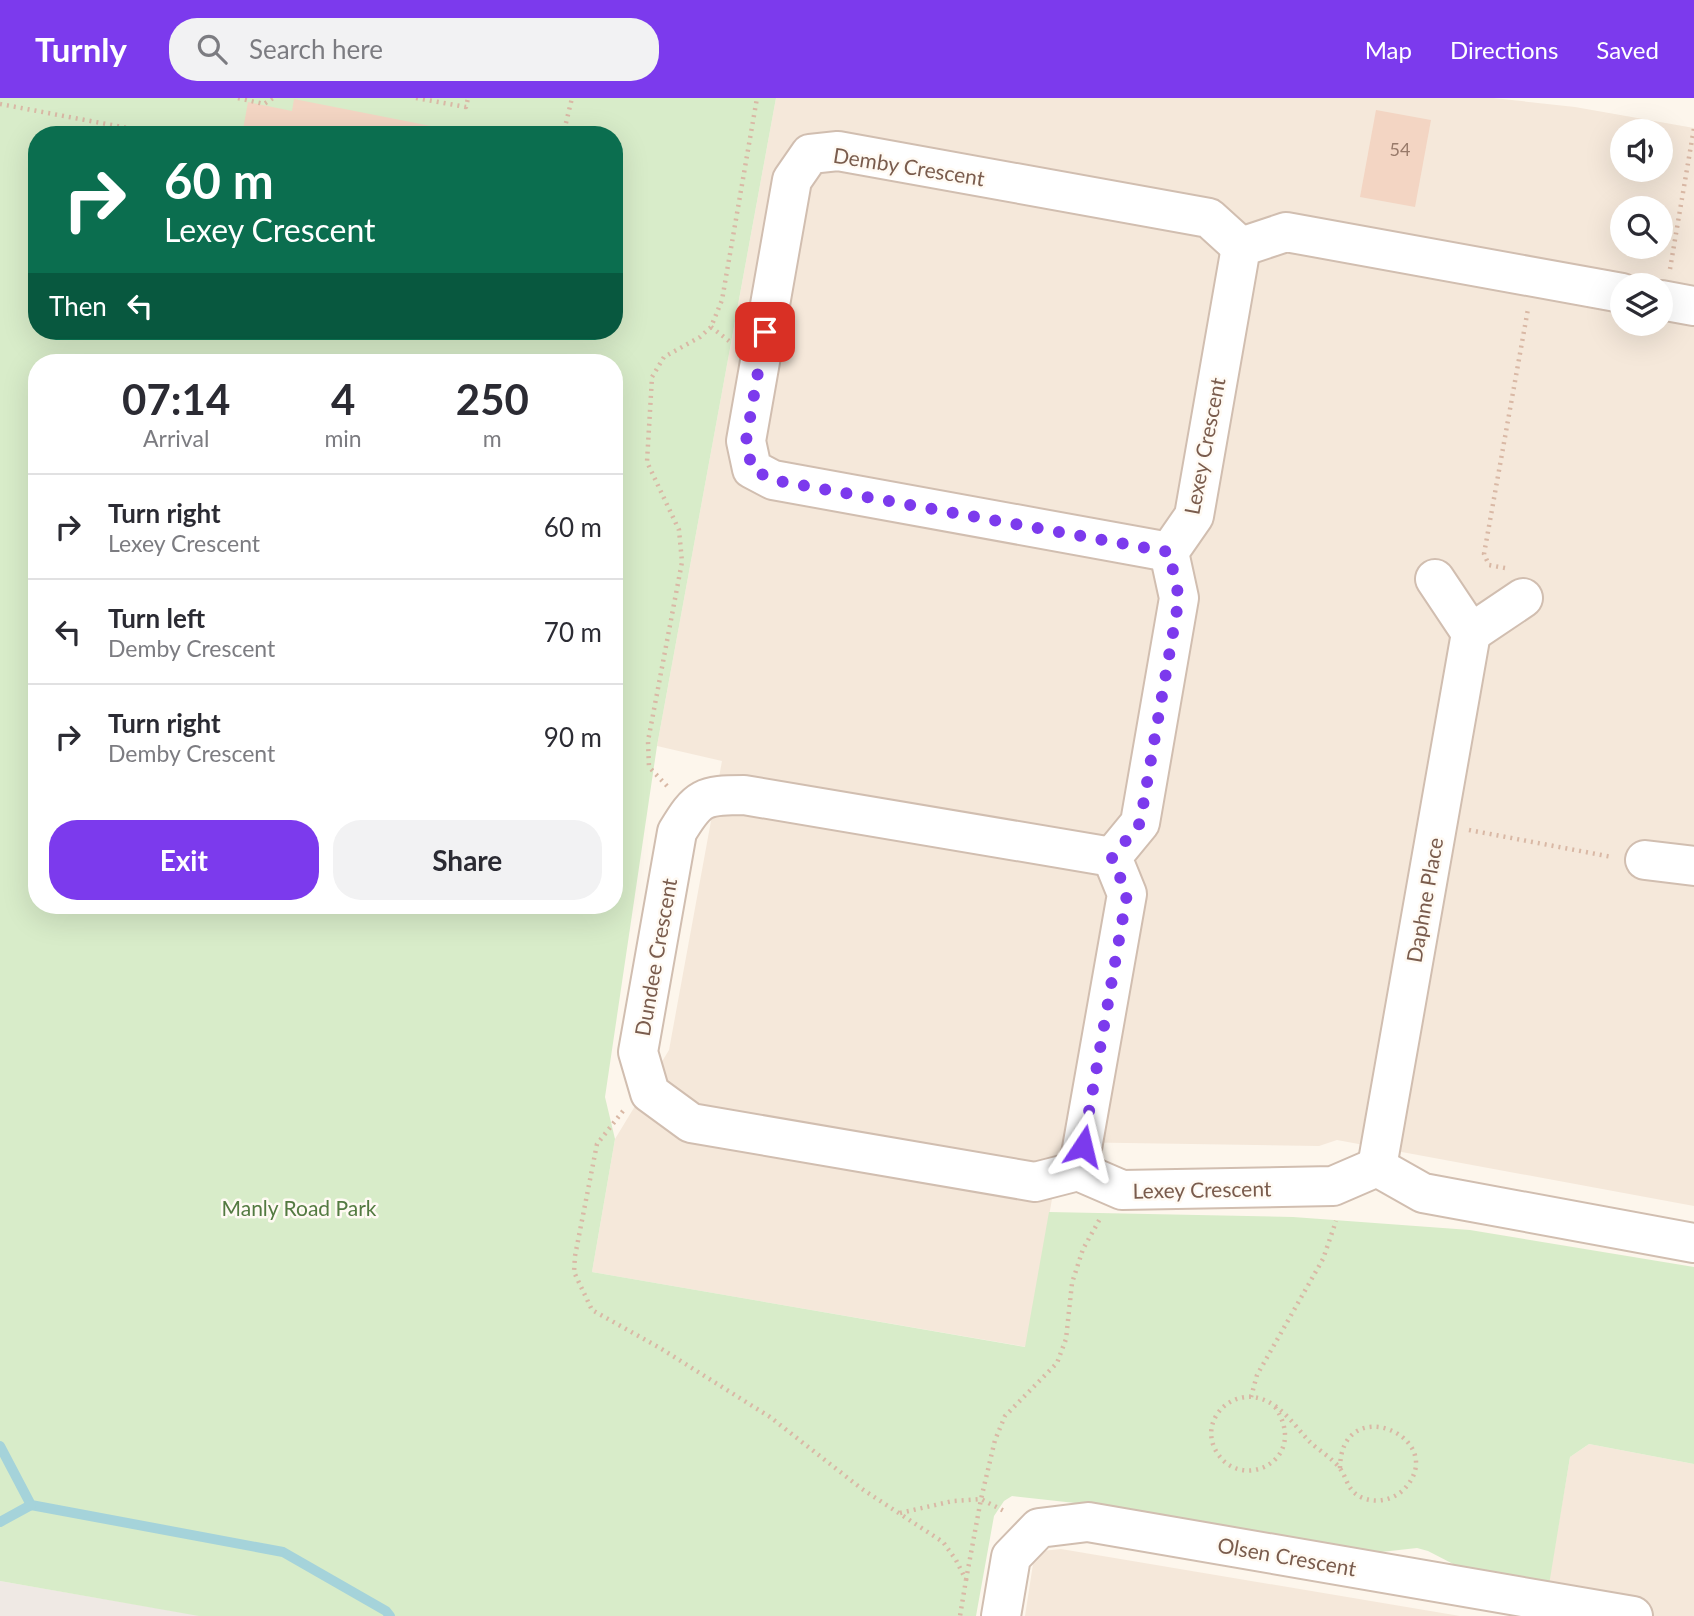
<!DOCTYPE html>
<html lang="en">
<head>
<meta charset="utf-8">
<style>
	body { margin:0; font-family:Lato,sans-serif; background:#f2f2f3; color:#2b2b33; height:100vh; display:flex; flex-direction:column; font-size:26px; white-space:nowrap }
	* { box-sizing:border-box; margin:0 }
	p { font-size:23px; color:#7c7c81 }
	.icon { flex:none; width:38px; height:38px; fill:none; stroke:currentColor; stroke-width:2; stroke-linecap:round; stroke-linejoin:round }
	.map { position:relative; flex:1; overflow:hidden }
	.side { position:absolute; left:28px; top:256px; width:595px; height:560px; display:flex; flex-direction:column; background:#fff; border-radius:28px; box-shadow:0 7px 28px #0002 }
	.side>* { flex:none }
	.banner { position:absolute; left:28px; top:28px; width:595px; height:214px; border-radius:28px; box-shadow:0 7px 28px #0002; background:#0b6e4f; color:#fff; overflow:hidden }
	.buttons { position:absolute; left:1610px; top:21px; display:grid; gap:14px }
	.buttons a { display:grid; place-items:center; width:63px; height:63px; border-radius:50%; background:#fff; box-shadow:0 7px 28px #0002; font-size:35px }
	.pin { position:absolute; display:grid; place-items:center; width:60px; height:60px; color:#fff; margin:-30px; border-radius:14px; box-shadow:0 4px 10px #0006 }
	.me { position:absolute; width:77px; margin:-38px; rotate:10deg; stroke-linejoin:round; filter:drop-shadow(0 0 5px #0008) }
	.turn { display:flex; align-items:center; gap:24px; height:147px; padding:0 21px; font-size:32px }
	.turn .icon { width:91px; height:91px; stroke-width:2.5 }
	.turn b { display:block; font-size:49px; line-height:60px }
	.then { display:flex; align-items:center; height:66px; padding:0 21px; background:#0003; gap:14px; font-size:26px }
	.eta { display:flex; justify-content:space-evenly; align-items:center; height:119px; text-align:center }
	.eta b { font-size:42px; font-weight:700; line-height:49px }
	.button { display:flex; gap:14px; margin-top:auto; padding:14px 21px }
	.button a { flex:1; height:80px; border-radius:28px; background:#7c3aed; color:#fff; font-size:28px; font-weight:700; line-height:80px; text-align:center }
	.button a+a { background:#f2f2f3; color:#2b2b33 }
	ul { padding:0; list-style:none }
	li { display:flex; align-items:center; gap:21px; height:105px; padding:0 21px; border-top:2px solid #e1e1e2 }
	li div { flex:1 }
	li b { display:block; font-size:26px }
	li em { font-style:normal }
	header { display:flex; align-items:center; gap:42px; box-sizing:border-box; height:98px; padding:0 35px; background:#7c3aed; color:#fff }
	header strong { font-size:33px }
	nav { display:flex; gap:38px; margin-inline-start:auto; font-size:24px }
	.search { width:490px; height:63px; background:#f2f2f3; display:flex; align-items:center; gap:18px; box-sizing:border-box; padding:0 24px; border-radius:28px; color:#7c7c81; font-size:26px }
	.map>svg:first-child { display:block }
</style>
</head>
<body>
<header>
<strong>Turnly</strong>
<div class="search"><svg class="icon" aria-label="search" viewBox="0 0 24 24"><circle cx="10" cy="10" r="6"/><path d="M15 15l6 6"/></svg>Search here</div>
<nav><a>Map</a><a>Directions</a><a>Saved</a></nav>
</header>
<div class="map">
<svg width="1694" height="1518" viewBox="0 0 1694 1518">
	<rect width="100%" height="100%" fill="#fdf6ec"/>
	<!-- residential -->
	<g fill="#f5e8da" fill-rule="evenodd">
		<path d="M776 0H1493L1575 9 1694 30V1108L1337 1042 1319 1048 1062 1044 1026 1249 592 1174 615 1041 669 952 722 663 657 648ZM1622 33H1661V72H1622ZM1622 110H1661V149H1622ZM1622 187H1661V226H1622Z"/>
		<polygon points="1589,1346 1694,1366 1694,1518 1543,1518 1570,1359"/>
		<polygon points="1061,1451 1460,1518 1025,1518 1033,1466 1042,1453"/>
	</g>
	<!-- industrial -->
	<polygon fill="#efe9e4" points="0,1483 92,1499 203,1518 0,1518"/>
	<!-- green -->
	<path fill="#d8ecc9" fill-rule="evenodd" d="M0 0H776L657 648 605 999 615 1041 592 1174 1025 1249 1049 1114 1293 1119 1470 1132 1694 1169V1366L1589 1346 1570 1359 1549 1487 1459 1469 1428 1453 1417 1450 1372 1455 1075 1405 1012 1398 1004 1403 994 1418 976 1518H199L0 1483ZM37 37H614V233H37ZM37 264H614V807H37Z"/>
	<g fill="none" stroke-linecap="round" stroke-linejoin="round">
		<!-- stream -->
		<g stroke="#a5d3da" stroke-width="10">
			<polyline points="0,1348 31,1407 283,1454 386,1513 390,1518"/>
			<polyline points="0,1424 31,1407"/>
		</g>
	</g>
	<!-- building -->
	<g fill="#f3d5c3">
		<polygon points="294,1 451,32 450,37 242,37 248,4 292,13"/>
		<polygon points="1376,12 1431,22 1415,109 1360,99"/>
	</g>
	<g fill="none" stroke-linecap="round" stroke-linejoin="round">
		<defs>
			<g id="minor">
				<polyline points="1622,195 1286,134 1241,149 1194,418 1169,454 1179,500 1140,725 1112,759 1127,796 1078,1073 1122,1092 1333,1088 1377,1069 1423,1095 1694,1145"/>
				<polyline points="1661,202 1694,208"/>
				<polyline points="1169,454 773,382 752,371 746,343 792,82 810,56 838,53 1209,120 1241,149"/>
				<polyline points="1435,481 1471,535 1523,500"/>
				<polyline points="1645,762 1694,768"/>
				<polyline points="1377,1069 1471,535"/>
				<path d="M1078 1073 1035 1084 691 1025 650 995 638 954 677 734C698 699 703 697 744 697L1112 759"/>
				<polyline points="1001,1518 1011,1459 1039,1430 1088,1424 1633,1518"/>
			</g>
		</defs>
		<!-- minor casing -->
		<use href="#minor" stroke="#d1beb0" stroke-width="42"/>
		<!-- path -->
		<g stroke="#d9b8a5" stroke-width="4.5" stroke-dasharray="2 5" stroke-linecap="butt">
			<polyline points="238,0 264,6 273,0"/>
			<polyline points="416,0 466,9 468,0"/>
			<polyline points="0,6 165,37"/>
			<polyline points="559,37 565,29 572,0"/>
			<polyline points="1670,171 1694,30"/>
			<polyline points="711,229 729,243"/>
			<polyline points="1505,470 1489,467 1484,456 1528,211"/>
			<polyline points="667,688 649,669 648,643 682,464 679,432 647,364 652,279 664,259 700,239 711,229 722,202 757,0"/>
			<polyline points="1469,732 1612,759"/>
			<polyline points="623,1013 597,1046 575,1158 574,1174 592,1212 660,1250 770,1319 862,1391 943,1444 956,1462 966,1482 960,1518"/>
			<polyline points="1251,1299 1257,1277 1323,1161 1336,1123"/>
			<path d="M1275 1309C1311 1362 1240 1396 1216 1353 1199 1323 1230 1290 1262 1301 1282 1308 1295 1328 1309 1343 1318 1352 1334 1361 1341 1372 1348 1383 1348 1394 1363 1400 1378 1406 1396 1401 1406 1389 1449 1339 1340 1292 1340 1371"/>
			<polyline points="900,1415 953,1403 981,1401 1006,1414"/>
			<polyline points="966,1482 981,1401 995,1342 1005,1318 1057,1265 1066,1241 1072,1185 1083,1151 1101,1119"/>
		</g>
		<!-- minor -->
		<use href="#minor" stroke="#fff" stroke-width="38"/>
	</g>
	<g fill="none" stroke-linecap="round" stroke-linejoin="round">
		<!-- route -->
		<polyline stroke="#7c3aed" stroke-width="12" stroke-dasharray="0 21.6" points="765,234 746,343 752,371 773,382 1169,454 1179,500 1140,725 1112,760 1127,796 1083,1048"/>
	</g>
	<g text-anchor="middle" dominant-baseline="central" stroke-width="5" stroke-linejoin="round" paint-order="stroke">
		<!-- number labels -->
		<g font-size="18" fill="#987a6a">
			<text x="1400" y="51">54</text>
		</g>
		<!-- street labels -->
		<g font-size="21" fill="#7a5c4d" stroke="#fffaf3">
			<text transform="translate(909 68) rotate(9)">Demby Crescent</text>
			<text transform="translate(1204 348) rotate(-79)">Lexey Crescent</text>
			<text transform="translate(1424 802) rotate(-80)">Daphne Place</text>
			<text transform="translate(655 859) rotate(-80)">Dundee Crescent</text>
			<text transform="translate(1202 1091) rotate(-1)">Lexey Crescent</text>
			<text transform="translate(1287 1458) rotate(10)">Olsen Crescent</text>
		</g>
		<!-- park labels -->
		<g font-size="21" fill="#537a41" stroke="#fffaf3">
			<text x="299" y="1109">Manly Road Park</text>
		</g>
	</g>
</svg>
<div class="buttons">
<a><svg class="icon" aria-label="sound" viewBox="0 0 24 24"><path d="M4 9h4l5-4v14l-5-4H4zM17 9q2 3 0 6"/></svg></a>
<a><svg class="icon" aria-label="search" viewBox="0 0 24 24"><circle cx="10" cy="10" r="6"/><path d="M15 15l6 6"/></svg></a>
<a><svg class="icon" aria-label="layers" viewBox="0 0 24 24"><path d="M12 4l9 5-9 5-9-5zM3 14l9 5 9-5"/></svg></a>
</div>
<div class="pin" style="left:765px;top:234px;background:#d93025"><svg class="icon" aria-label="arrive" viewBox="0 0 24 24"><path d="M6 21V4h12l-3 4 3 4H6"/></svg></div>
<svg class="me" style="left:1083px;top:1048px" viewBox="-20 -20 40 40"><path d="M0-17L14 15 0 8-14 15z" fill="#7c3aed" stroke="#fff" stroke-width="4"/></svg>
<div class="banner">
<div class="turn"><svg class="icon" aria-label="right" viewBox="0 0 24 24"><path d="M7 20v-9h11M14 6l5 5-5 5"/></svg><div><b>60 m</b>Lexey Crescent</div></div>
<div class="then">Then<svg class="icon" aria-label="left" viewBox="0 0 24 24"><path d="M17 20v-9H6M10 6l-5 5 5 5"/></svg></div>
</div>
<section class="side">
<div class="eta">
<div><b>07:14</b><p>Arrival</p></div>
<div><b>4</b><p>min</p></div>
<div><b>250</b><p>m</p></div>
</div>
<ul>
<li><svg class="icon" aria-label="right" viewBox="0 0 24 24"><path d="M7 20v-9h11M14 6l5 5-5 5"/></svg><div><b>Turn right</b><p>Lexey Crescent</p></div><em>60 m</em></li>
<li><svg class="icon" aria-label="left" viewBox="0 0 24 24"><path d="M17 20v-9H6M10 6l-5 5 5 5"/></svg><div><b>Turn left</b><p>Demby Crescent</p></div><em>70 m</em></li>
<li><svg class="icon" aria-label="right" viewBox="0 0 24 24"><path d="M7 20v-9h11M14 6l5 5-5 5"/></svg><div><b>Turn right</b><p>Demby Crescent</p></div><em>90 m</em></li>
</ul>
<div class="button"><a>Exit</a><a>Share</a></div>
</section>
</div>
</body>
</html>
